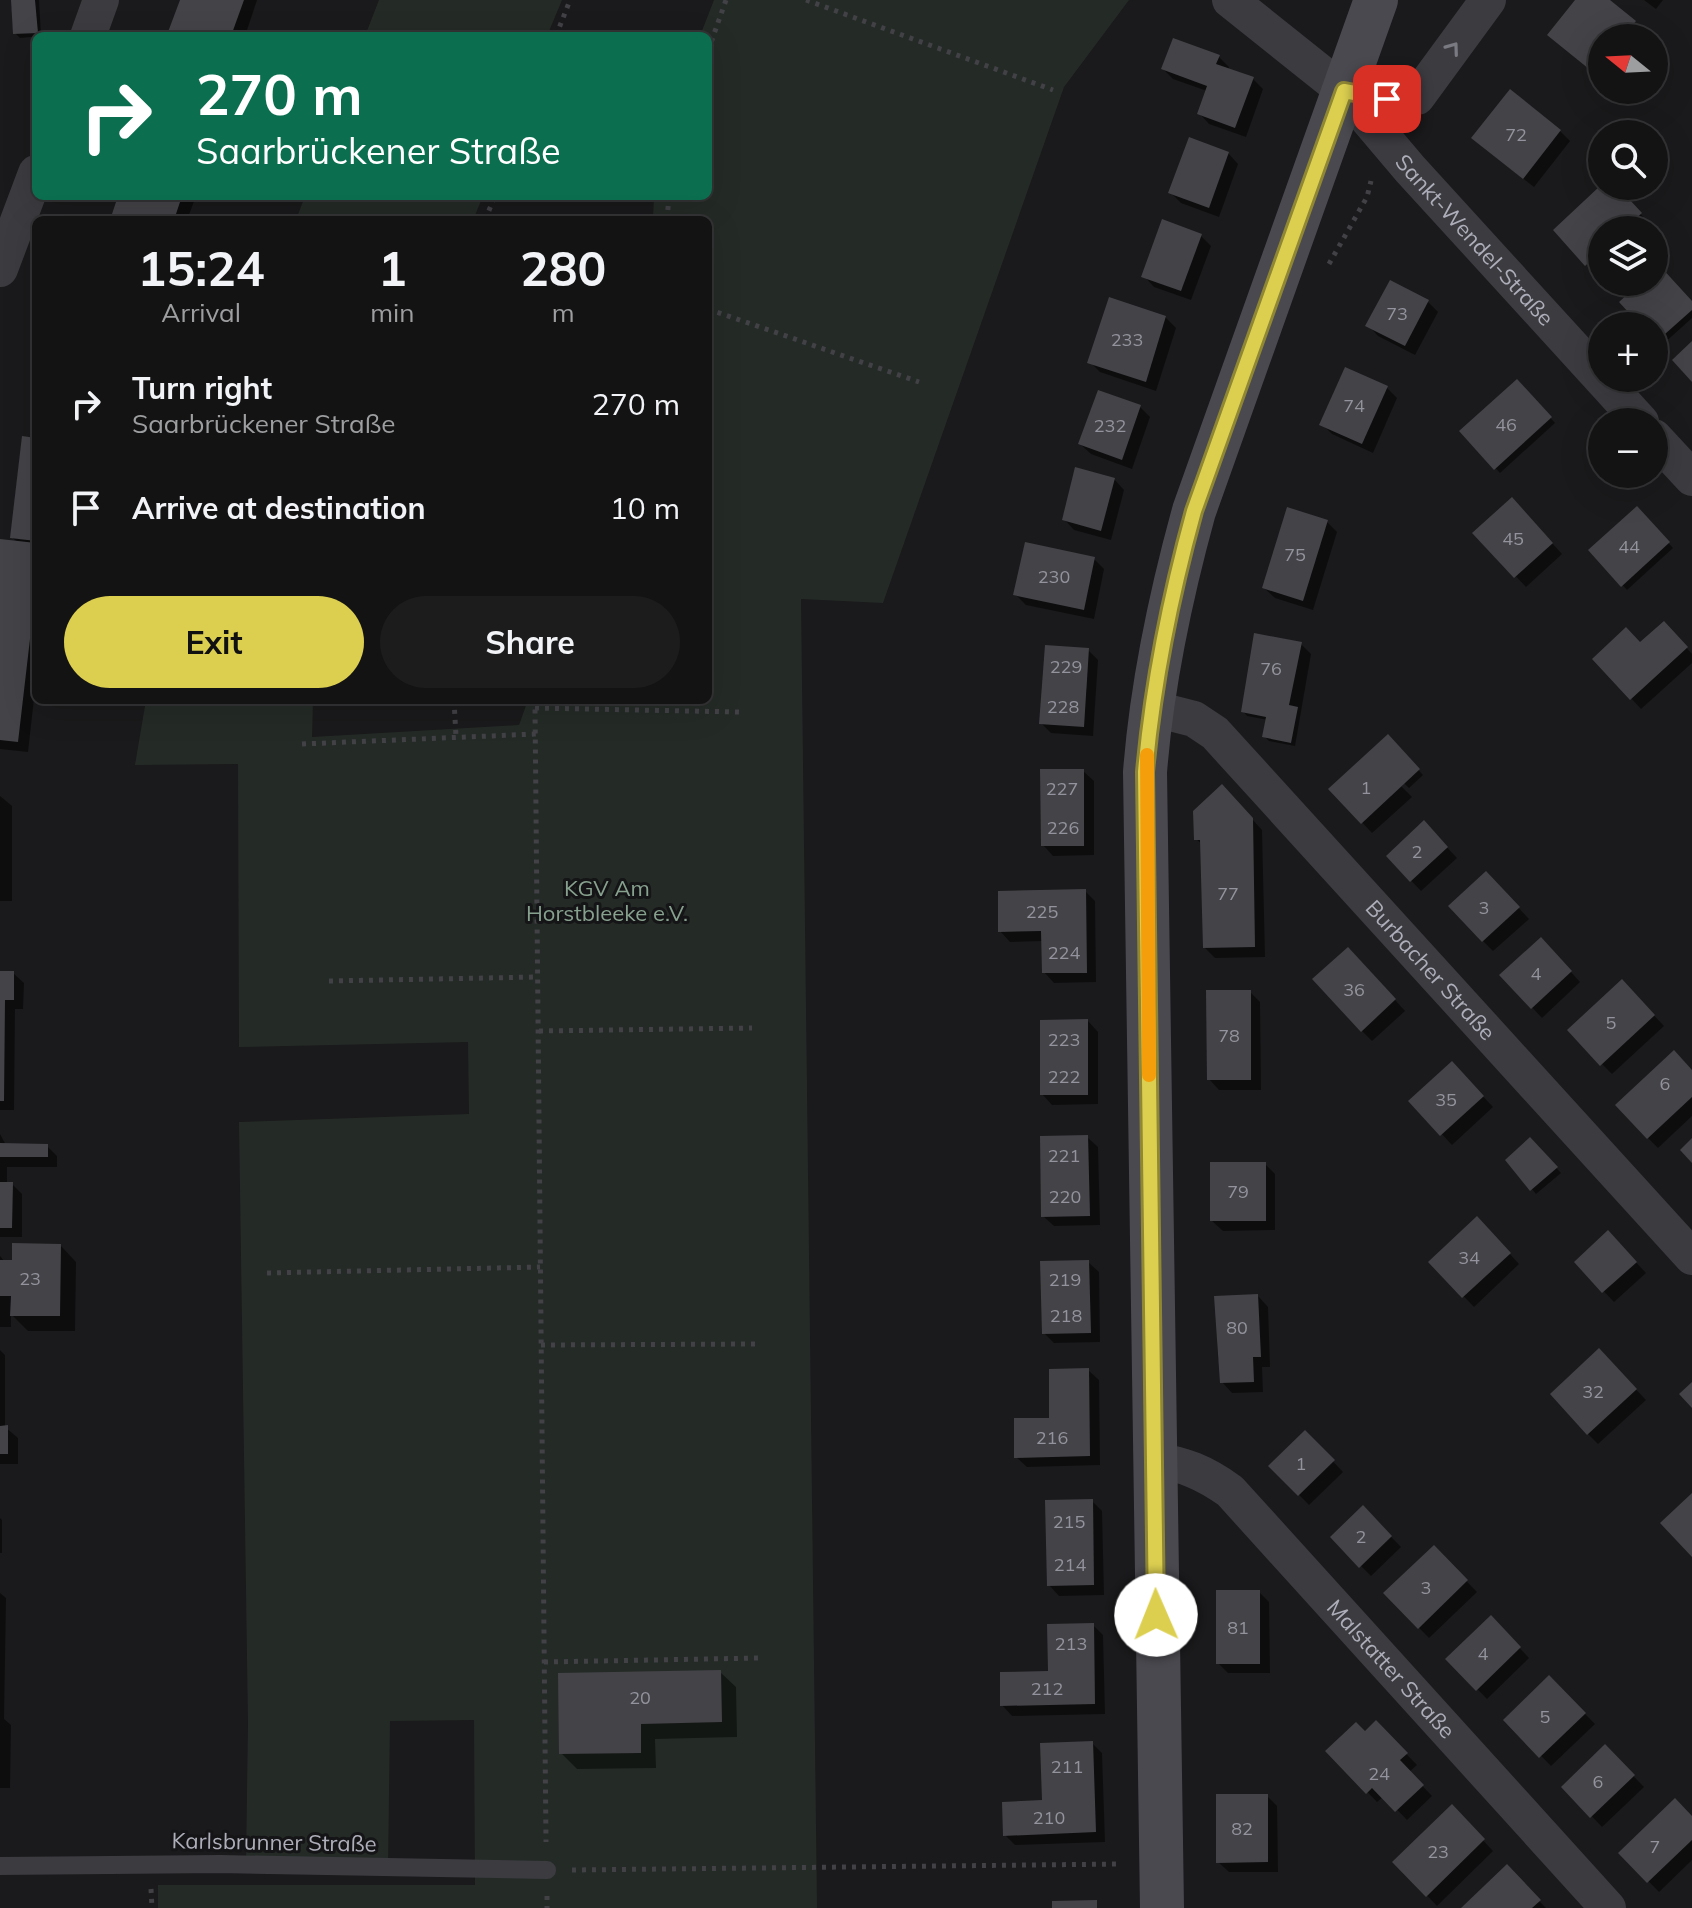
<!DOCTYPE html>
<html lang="en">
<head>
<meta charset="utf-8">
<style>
	body { margin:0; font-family:Mulish,sans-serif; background:#1d1c1d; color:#f1f3f6; height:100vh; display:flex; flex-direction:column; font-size:30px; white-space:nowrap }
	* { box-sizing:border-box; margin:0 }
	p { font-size:26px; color:#9d9ea0 }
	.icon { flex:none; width:44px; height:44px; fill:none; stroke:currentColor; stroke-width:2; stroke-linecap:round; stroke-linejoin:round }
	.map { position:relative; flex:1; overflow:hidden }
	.sheet { position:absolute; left:32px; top:216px; width:680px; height:488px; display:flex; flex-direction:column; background:#141314; border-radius:12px; box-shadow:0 8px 32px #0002,0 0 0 2px #333234 }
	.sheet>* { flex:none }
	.hud { position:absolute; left:32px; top:32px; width:680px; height:168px; border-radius:12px; box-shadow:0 8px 32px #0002,0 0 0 2px #333234; background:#0b6e4f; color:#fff; overflow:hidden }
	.needle { width:52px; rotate:288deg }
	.controls { position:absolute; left:1588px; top:24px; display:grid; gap:16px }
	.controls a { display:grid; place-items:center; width:80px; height:80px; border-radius:50%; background:#141314; box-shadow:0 8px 32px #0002,0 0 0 2px #333234; font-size:40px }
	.pin { position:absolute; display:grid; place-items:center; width:68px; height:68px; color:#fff; margin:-34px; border-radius:16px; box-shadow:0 4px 12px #0006 }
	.me { position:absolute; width:88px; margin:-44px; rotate:359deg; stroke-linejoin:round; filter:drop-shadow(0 0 6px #0008) }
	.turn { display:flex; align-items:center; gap:28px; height:168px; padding:0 32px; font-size:36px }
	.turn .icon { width:104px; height:104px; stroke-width:2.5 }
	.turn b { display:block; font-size:56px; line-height:68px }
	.eta { display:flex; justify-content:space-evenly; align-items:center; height:136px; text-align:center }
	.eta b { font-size:48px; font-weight:700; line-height:56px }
	.button { display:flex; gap:16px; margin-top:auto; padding:16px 32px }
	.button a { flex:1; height:92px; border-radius:48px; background:#dccf50; color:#111; font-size:32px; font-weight:700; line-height:92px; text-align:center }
	.button a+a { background:#1d1c1d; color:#f1f3f6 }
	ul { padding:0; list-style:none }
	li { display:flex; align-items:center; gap:24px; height:104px; padding:0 32px }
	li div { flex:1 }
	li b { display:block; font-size:30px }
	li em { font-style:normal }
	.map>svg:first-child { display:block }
</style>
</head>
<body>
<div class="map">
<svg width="1692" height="1908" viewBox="0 0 1692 1908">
	<rect width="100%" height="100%" fill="#1a191b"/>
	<!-- green -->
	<g fill="#242b26">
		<polygon points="379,0 562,0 547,36 365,36"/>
		<polygon points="714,0 1129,0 1064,87 883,603 801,599 817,1908 158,1908 158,1885 475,1885 474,1720 390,1721 388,1867 246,1864 248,1723 239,1122 469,1114 468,1042 239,1047 238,764 135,765 146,700 313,700 312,737 519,725 528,700 708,700 708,220 653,220 654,196 708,196 708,36 700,36"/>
		<polygon points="305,196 483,196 473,220 296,220"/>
	</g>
	<!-- shadow -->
	<g fill="#0007">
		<polygon points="13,0 39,0 41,36 20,38 15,33"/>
		<polygon points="182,0 257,0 245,36 175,36 171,32"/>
		<polygon points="1577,0 1607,0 1645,32 1640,38 1602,38 1602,79 1549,35"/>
		<polygon points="1644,0 1663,0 1656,9"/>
		<polygon points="1219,57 1229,67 1228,70 1253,79 1263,89 1246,137 1209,124 1199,113 1207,91 1173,79 1163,69"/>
		<polygon points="1560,131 1570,141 1534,187 1484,148"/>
		<polygon points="1228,153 1238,164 1219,217 1181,203 1171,193"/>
		<polygon points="1603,186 1615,186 1645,219 1632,230 1602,230 1602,258 1591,269 1555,230"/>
		<polygon points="120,196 196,196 187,220 112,220"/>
		<polygon points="1201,236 1211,246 1191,300 1154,287 1144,276"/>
		<polygon points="1654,273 1692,303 1692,318 1662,345 1654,337 1654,326 1644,326 1644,282 1654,282"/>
		<polygon points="1428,302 1438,312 1415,355 1378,336 1368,325"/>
		<polygon points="1165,317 1176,328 1156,391 1100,372 1090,362"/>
		<polygon points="1517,381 1555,423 1500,473 1462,431"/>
		<polygon points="1387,388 1397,398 1373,453 1332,434 1322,424"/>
		<polygon points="1140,407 1150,417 1132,469 1091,454 1080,444"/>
		<polygon points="36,440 36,681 28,752 0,749 0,550 18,543 12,537"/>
		<polygon points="1114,479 1124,490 1111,540 1074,530 1064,519"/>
		<polygon points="1637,509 1673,548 1627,590 1591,550"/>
		<polygon points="1522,510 1562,554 1526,587 1475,533"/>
		<polygon points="1327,522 1337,532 1313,610 1275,598 1264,588"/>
		<polygon points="1094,559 1104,569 1094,619 1026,605 1015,594"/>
		<polygon points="1674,634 1692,654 1692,663 1641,709 1595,659"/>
		<polygon points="1255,635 1301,644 1311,654 1295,746 1269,741 1264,736 1268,720 1247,716 1243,711"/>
		<polygon points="1088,650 1098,660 1093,736 1051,733 1041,723"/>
		<polygon points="1388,737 1423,775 1409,788 1398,777 1395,780 1412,797 1372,833 1331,789"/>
		<polygon points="1083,771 1094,781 1094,855 1053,856 1043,845"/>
		<polygon points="0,796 12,806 12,901 0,901"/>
		<polygon points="1232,797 1262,830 1265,957 1215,958 1205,948 1203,845 1196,839"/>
		<polygon points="1424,823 1457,858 1421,891 1388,856"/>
		<polygon points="1496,884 1529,919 1493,951 1483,941"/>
		<polygon points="1085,891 1095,901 1096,982 1054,983 1044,972 1043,941 1010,942 1000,931"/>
		<polygon points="1551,950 1580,982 1542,1018 1502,975"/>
		<polygon points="1358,959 1405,1011 1372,1041 1362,1031"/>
		<polygon points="0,973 13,973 24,983 23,1009 15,1009 14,1110 0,1110"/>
		<polygon points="1250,992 1260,1002 1261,1090 1219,1090 1209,1079"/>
		<polygon points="1632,992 1664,1026 1612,1074 1602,1064"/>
		<polygon points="1088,1021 1098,1032 1098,1104 1052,1105 1042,1094"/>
		<polygon points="1692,1072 1692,1116 1658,1148 1648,1138"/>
		<polygon points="1462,1074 1493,1107 1452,1145 1411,1101"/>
		<polygon points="0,1134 6,1145 47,1146 57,1156 57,1167 7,1167 7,1184 12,1184 22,1194 22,1237 0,1237"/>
		<polygon points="1087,1137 1098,1147 1100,1225 1054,1226 1043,1216"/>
		<polygon points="1530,1140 1561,1173 1536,1194 1508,1160"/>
		<polygon points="1265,1164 1275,1174 1275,1230 1223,1231 1212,1221"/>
		<polygon points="1487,1229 1519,1264 1474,1307 1431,1262"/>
		<polygon points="1618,1243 1646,1273 1614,1302 1576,1262"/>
		<polygon points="61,1246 76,1262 75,1331 28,1331 11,1314 11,1327 0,1327 0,1256 5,1262 14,1262"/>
		<polygon points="1088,1262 1099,1272 1100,1342 1054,1343 1044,1333"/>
		<polygon points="1258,1296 1268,1307 1270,1367 1262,1367 1263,1392 1232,1393 1222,1382 1222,1363 1218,1359 1216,1298"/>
		<polygon points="0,1350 5,1355 5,1427 18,1438 18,1464 0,1464"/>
		<polygon points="1609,1361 1646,1400 1598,1444 1588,1434"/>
		<polygon points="1088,1370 1099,1380 1100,1465 1027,1467 1016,1457 1051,1420"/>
		<polygon points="1305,1432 1343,1472 1309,1505 1271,1466"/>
		<polygon points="1092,1501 1102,1511 1104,1595 1059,1596 1049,1585"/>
		<polygon points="1363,1508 1401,1547 1371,1576 1332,1537"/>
		<polygon points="0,1518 2,1520 2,1553 0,1553"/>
		<polygon points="1434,1548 1477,1592 1429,1638 1386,1594"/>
		<polygon points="1259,1592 1269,1602 1270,1673 1228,1673 1218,1663"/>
		<polygon points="0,1593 6,1598 4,1719 11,1725 10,1788 0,1788"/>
		<polygon points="1491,1618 1529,1658 1487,1699 1448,1659"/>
		<polygon points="1093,1625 1103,1635 1105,1714 1012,1716 1002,1705 1050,1673"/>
		<polygon points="720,1672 736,1687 737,1737 655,1739 656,1768 577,1769 561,1753"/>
		<polygon points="1549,1678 1595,1724 1551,1766 1506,1720"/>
		<polygon points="1376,1723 1417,1765 1409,1772 1432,1796 1407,1820 1384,1796 1377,1802 1328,1751 1365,1734"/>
		<polygon points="1092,1743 1102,1753 1105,1842 1015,1845 1005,1835 1044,1802"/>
		<polygon points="1605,1747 1644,1787 1602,1827 1564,1787"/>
		<polygon points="1267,1796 1277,1806 1278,1872 1229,1872 1218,1862"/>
		<polygon points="1452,1807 1493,1851 1437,1906 1395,1862"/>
		<polygon points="1692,1818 1692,1860 1659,1892 1621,1853"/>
		<polygon points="1506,1867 1546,1908 1464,1908"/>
	</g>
	<!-- building -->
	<g fill="#444348">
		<polygon points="11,0 35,0 38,33 13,34"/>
		<polygon points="180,0 244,0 231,36 179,36 168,32"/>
		<polygon points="1575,0 1610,0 1636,21 1622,38 1602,38 1602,63 1594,73 1547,35"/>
		<polygon points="1173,38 1220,55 1216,64 1254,77 1235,128 1197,114 1207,86 1161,69"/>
		<polygon points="1510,89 1561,130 1523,179 1471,138"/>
		<polygon points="1189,137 1229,152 1209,208 1168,193"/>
		<polygon points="1600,186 1617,186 1642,213 1623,230 1602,230 1602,250 1585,266 1553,230"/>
		<polygon points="118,196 182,196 174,220 110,220"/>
		<polygon points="1162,219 1202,234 1181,291 1141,277"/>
		<polygon points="1660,266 1692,301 1692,310 1656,342 1654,326 1641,326 1619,302 1641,282 1654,282 1654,271"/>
		<polygon points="1390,280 1429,300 1405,346 1365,326"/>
		<polygon points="1109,297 1166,316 1146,382 1087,363"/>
		<polygon points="1692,341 1692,382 1672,360"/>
		<polygon points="1345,367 1388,386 1362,444 1319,425"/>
		<polygon points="1517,379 1552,417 1494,470 1459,431"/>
		<polygon points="1098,390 1141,405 1122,460 1078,444"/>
		<polygon points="22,436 36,438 36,541 10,538"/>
		<polygon points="1075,467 1115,478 1101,531 1062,520"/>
		<polygon points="1512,497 1553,543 1514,578 1472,533"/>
		<polygon points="1637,506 1670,542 1621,587 1588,550"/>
		<polygon points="1287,507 1328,520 1303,601 1262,588"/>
		<polygon points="0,539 36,543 36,640 30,639 18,742 0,740"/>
		<polygon points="1025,542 1095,557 1084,610 1013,595"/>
		<polygon points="1664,621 1688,647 1630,700 1592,659 1626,627 1640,642"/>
		<polygon points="1254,633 1302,642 1289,705 1298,707 1291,743 1262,737 1266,717 1241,712"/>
		<polygon points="1045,645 1089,648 1084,727 1039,724"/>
		<polygon points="1388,734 1420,769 1361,824 1328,789"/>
		<polygon points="1040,769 1084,769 1084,846 1041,846"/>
		<polygon points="1222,784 1253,818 1255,947 1203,948 1200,840 1194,840 1193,811"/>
		<polygon points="1424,820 1448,847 1410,882 1386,856"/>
		<polygon points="1486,871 1520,907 1482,942 1448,906"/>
		<polygon points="1086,889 1087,973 1042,973 1041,931 998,932 998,891"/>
		<polygon points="1541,937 1572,971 1531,1009 1499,975"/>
		<polygon points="1348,947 1396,999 1361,1032 1312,979"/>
		<polygon points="0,971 14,971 14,1000 5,1000 4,1101 0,1101"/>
		<polygon points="1622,979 1655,1015 1600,1066 1567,1030"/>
		<polygon points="1206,990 1251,990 1251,1080 1207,1080"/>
		<polygon points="1088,1019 1088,1095 1040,1095 1040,1020"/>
		<polygon points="1674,1050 1692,1070 1692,1097 1647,1139 1615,1105"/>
		<polygon points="1452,1061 1484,1096 1440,1136 1408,1101"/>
		<polygon points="1088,1135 1090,1216 1041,1217 1040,1136"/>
		<polygon points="1530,1137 1558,1167 1530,1191 1505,1160"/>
		<polygon points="1692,1138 1692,1163 1680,1150"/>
		<polygon points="0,1143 48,1144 48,1157 0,1157"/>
		<rect x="1210" y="1162" width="56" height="59"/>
		<polygon points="0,1182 13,1182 12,1228 0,1228"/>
		<polygon points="1477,1216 1511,1253 1462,1298 1428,1262"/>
		<polygon points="1608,1230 1637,1262 1602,1293 1574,1262"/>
		<polygon points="12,1243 61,1244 60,1316 10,1316 11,1296 0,1296 0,1260 12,1260"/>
		<polygon points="1089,1260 1091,1333 1042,1334 1040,1261"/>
		<polygon points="1258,1294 1261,1357 1253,1357 1254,1382 1220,1383 1214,1296"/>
		<polygon points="1599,1348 1637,1389 1587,1435 1550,1394"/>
		<polygon points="1089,1368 1090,1456 1014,1458 1014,1418 1049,1418 1049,1369"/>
		<polygon points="1692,1382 1692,1408 1679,1394"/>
		<polygon points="8,1425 8,1454 0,1454 0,1426"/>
		<polygon points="1305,1430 1335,1460 1298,1496 1268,1466"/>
		<polygon points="1692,1493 1692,1557 1660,1523"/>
		<polygon points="1093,1499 1094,1585 1047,1586 1045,1500"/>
		<polygon points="1363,1505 1392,1536 1359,1568 1330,1537"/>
		<polygon points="1434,1545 1468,1580 1418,1629 1383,1593"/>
		<rect x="1216" y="1590" width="44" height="74"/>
		<polygon points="1491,1615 1521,1647 1476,1691 1445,1659"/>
		<polygon points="1094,1623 1095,1704 1000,1706 1000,1672 1048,1671 1047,1624"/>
		<polygon points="721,1670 722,1722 641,1724 641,1753 559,1754 558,1673"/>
		<polygon points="1549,1675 1586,1713 1539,1758 1503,1720"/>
		<polygon points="1376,1720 1408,1753 1400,1760 1424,1785 1395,1812 1372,1788 1366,1794 1325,1751 1356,1722 1365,1731"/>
		<polygon points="1093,1741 1096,1832 1003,1836 1002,1802 1042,1800 1040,1743"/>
		<polygon points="1605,1744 1635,1775 1590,1818 1561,1787"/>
		<polygon points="1216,1794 1268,1794 1268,1862 1216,1863"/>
		<polygon points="1675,1798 1692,1816 1692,1840 1647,1883 1618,1853"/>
		<polygon points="1452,1804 1485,1839 1426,1897 1392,1862"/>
		<polygon points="1507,1864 1541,1900 1532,1908 1461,1908"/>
		<polygon points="1097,1900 1097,1908 1052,1908 1052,1901"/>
	</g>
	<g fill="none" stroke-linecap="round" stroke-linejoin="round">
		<!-- path -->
		<g stroke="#414146" stroke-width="5" stroke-dasharray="4 6" stroke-linecap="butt">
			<polyline points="806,0 1053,90"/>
			<polyline points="556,36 570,0"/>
			<polyline points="708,51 726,0"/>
			<polyline points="485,220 495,196"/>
			<polyline points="667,220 669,196"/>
			<polyline points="1329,264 1367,197 1371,181"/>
			<polyline points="708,309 919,382"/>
			<polyline points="454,700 456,737"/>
			<polyline points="538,700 535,708 546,1842"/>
			<polyline points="535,708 741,712"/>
			<polyline points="302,744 536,734"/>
			<polyline points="329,981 538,977"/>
			<polyline points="539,1031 752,1028"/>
			<polyline points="267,1273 540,1267"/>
			<polyline points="541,1345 757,1344"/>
			<polyline points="544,1662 760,1658"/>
			<polyline points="572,1870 1122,1864"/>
			<polyline points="151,1889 152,1908"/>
			<polyline points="547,1896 547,1908"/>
		</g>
		<!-- lane -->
		<polyline stroke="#3b3b40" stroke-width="18" points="0,1866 220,1864 547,1870"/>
		<!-- street -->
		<g stroke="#3b3b40" stroke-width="36">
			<path id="s1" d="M1230 0 1344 91 1410 169 1641 422"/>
			<polyline points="88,36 101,0"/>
			<polyline points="1344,91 1396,100 1417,97 1488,0"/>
			<polyline points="0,269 36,173"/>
			<polyline points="1654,437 1692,478"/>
			<path id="s2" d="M1151 708 1194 719 1215 733 1692 1257"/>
			<path id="s3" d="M1153 1460C1184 1464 1205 1473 1230 1491L1608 1908"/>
		</g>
		<!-- secondary -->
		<path stroke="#49494f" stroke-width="44" d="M1162 1908 1145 772C1152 683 1170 598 1194 511L1376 0"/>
	</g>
	<!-- one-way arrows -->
	<defs><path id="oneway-chevron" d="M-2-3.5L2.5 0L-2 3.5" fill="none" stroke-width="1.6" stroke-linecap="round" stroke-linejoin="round" transform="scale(2)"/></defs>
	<use stroke="#7a7a83" href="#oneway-chevron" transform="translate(1453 48) rotate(-54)"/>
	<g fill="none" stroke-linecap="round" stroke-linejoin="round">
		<defs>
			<path id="route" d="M1156 1615 1145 772C1153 683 1170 598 1194 511L1344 91 1387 99"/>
		</defs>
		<!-- route casing -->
		<use href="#route" stroke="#8f8734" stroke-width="20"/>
		<!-- route -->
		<use href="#route" stroke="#dccf50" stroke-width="14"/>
		<!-- slow -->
		<polyline stroke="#f59e0b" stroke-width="14" points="1147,755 1149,1075"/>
	</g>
	<g text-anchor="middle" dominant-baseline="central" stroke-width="6" stroke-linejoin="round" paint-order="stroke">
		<!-- number labels -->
		<g font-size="18" fill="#93939d">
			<text x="1516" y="134">72</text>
			<text x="1397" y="313">73</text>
			<text x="1127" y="339">233</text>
			<text x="1354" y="405">74</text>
			<text x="1506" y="424">46</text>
			<text x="1110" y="425">232</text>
			<text x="1513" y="538">45</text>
			<text x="1629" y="546">44</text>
			<text x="1295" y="554">75</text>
			<text x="1054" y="576">230</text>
			<text x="1066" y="666">229</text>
			<text x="1271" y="668">76</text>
			<text x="1063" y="706">228</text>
			<text x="1366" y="787">1</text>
			<text x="1062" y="788">227</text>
			<text x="1063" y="827">226</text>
			<text x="1417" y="851">2</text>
			<text x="1228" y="893">77</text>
			<text x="1484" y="907">3</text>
			<text x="1042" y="911">225</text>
			<text x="1064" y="952">224</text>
			<text x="1536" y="973">4</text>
			<text x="1354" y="989">36</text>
			<text x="1611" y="1022">5</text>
			<text x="1229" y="1035">78</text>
			<text x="1064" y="1039">223</text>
			<text x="1064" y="1076">222</text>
			<text x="1665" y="1083">6</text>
			<text x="1446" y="1099">35</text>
			<text x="1064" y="1155">221</text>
			<text x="1238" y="1191">79</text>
			<text x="1065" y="1196">220</text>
			<text x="1469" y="1257">34</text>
			<text x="30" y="1278">23</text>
			<text x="1065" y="1279">219</text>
			<text x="1066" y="1315">218</text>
			<text x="1237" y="1327">80</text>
			<text x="1593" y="1391">32</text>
			<text x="1052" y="1437">216</text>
			<text x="1301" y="1463">1</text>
			<text x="1069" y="1521">215</text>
			<text x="1361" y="1536">2</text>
			<text x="1070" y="1564">214</text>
			<text x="1426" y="1587">3</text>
			<text x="1238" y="1627">81</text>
			<text x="1071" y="1643">213</text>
			<text x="1483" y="1653">4</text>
			<text x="1047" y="1688">212</text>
			<text x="640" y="1697">20</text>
			<text x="1545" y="1716">5</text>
			<text x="1067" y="1766">211</text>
			<text x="1379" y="1773">24</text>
			<text x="1598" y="1781">6</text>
			<text x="1049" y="1817">210</text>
			<text x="1242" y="1828">82</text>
			<text x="1655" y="1846">7</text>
			<text x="1438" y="1851">23</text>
		</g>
		<!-- street labels -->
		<g font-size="22" fill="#adaeb9" stroke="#151416">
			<text stroke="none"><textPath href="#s1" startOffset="344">Sankt-Wendel-Straße</textPath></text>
			<text stroke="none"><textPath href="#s2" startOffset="390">Burbacher Straße</textPath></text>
			<text stroke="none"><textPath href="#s3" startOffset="324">Malstatter Straße</textPath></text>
			<text transform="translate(274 1842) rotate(1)">Karlsbrunner Straße</text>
		</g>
		<!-- park labels -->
		<g font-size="22" fill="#87a18f" stroke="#151416">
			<text x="607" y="888">KGV Am<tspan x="607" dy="25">Horstbleeke e.V.</tspan></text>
		</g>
	</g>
</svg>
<div class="controls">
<a><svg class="needle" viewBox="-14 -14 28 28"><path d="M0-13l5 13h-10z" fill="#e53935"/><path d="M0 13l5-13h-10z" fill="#9d9ea0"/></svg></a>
<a><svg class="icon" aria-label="search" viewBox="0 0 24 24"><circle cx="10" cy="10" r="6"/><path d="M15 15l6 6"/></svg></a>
<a><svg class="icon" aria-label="layers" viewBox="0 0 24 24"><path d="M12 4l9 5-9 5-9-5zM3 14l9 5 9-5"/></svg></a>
<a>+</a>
<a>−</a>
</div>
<div class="pin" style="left:1387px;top:99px;background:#d93025"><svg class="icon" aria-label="arrive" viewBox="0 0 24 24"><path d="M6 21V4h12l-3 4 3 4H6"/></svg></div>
<svg class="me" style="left:1156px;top:1615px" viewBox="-20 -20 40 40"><circle r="19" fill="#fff"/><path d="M0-13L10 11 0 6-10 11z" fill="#dccf50"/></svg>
<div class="hud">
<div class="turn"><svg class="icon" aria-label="right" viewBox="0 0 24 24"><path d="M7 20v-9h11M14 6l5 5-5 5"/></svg><div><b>270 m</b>Saarbrückener Straße</div></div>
</div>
<section class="sheet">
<div class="eta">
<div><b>15:24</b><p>Arrival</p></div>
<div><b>1</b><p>min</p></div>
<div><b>280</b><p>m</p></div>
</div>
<ul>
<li><svg class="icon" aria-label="right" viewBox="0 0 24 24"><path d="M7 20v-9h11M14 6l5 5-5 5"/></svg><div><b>Turn right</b><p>Saarbrückener Straße</p></div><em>270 m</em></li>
<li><svg class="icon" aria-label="arrive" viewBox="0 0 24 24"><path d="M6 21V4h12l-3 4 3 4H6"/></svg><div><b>Arrive at destination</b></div><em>10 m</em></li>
</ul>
<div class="button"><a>Exit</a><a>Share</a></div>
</section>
</div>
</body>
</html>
